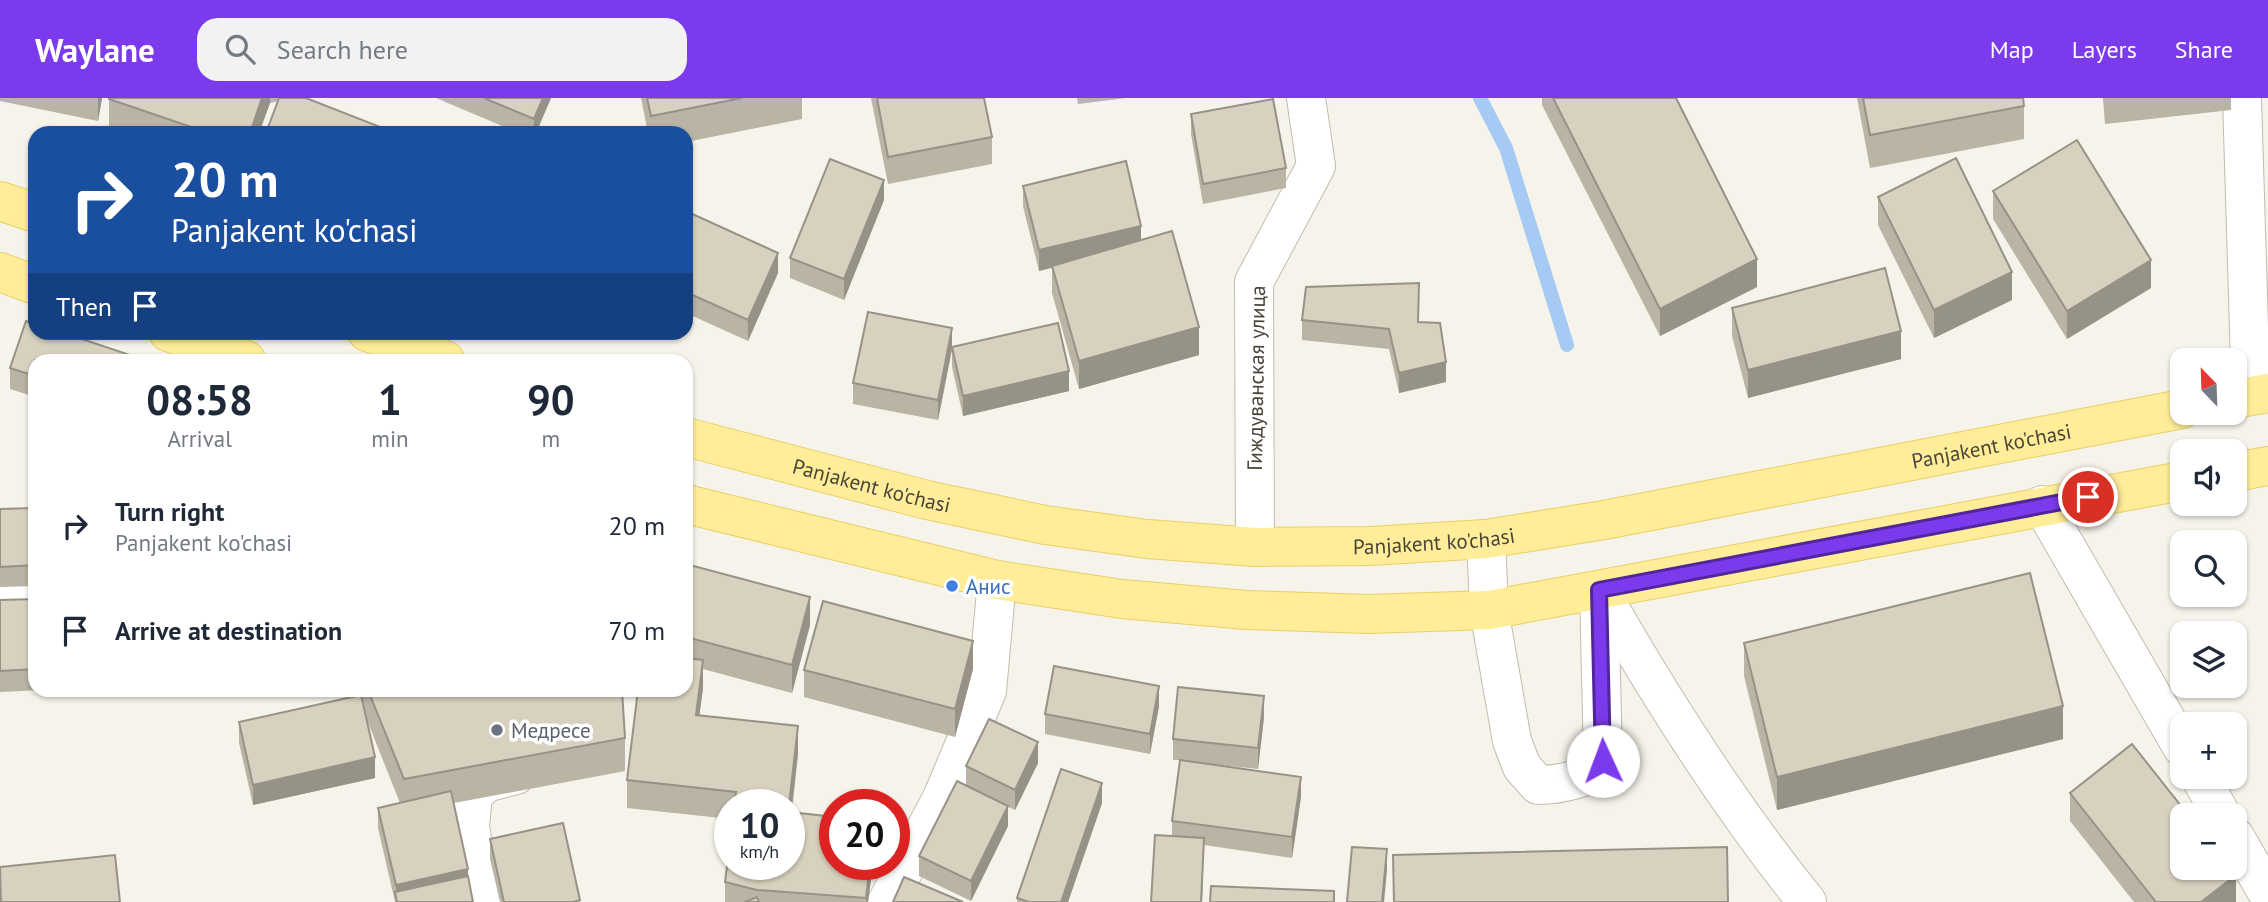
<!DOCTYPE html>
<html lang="en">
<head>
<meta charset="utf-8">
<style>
	body { margin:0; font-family:"PT Sans",sans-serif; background:#f2f2f3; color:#1f2937; height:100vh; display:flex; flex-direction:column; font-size:26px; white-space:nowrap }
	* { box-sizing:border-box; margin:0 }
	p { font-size:23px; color:#747a83 }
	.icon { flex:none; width:38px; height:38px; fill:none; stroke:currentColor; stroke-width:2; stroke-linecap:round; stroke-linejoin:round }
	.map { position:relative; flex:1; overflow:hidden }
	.side { position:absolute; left:28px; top:256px; width:665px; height:343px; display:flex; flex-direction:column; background:#fff; border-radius:21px; box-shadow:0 2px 5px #0004 }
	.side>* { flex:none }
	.banner { position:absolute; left:28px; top:28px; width:665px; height:214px; border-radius:21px; box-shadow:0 2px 5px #0004; background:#1a4fa0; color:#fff; overflow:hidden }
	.needle { width:46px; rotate:337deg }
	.tools { position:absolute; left:2170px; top:250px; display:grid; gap:14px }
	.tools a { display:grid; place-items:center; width:77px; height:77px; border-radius:14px; background:#fff; box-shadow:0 2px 5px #0004; font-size:35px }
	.speed { position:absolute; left:714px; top:691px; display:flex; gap:14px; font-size:35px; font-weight:700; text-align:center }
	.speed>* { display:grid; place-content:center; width:91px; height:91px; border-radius:50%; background:#fff; box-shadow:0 2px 5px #0004; line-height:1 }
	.speed small { font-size:18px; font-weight:400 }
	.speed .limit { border:10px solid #d22; background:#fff; color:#111 }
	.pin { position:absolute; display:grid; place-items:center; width:60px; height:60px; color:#fff; margin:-30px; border:4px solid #fff; border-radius:50%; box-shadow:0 2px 7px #0007 }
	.me { position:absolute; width:77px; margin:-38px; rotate:358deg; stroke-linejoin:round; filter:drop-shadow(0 0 5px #0008) }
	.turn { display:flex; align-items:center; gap:24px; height:147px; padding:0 28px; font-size:32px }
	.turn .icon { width:91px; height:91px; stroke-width:2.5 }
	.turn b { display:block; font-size:49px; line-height:60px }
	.then { display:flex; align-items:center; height:66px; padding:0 28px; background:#0003; gap:14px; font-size:26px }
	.eta { display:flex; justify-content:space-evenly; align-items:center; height:119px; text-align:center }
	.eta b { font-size:42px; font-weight:600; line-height:49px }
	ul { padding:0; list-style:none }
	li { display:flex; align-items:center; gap:21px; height:105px; padding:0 28px }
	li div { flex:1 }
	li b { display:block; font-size:26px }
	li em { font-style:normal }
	header { display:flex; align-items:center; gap:42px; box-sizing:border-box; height:98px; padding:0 35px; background:#7c3aed; color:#fff }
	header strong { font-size:33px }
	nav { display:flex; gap:38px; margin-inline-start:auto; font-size:24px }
	.search { width:490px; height:63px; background:#f2f2f3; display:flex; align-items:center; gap:18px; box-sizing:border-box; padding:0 24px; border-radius:21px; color:#747a83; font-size:26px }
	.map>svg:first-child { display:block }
</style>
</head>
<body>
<header>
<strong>Waylane</strong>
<div class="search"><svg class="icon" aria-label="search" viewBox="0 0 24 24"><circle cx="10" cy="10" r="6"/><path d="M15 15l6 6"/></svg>Search here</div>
<nav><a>Map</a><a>Layers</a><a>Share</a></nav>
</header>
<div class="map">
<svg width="2268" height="804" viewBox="0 0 2268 804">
	<rect width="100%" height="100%" fill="#f6f3ea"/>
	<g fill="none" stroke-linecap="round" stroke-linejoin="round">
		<!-- stream -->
		<polyline stroke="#a5cbf4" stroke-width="14" points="1480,0 1506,50 1567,247"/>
		<defs>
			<g id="minor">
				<polyline points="2242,0 2251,297"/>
				<polyline points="2042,407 2182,649"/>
				<path d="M1486 441 1489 512 1512 643 1522 669 1538 687C1556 687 1597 681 1603 662L1599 492"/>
				<polyline points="1255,449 1254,184 1316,68 1306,0"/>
				<path d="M1602 497C1662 602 1731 710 1807 804"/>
				<polyline points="0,498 35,495"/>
				<polyline points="2200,679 2222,718"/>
				<polyline points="2235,739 2268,796"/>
				<polyline points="482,804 470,728 473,697 486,685 516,677"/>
				<polyline points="887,804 942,700 987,593 997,482"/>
			</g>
			<g id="major">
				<polyline points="0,103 35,115"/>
				<polyline points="0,174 35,187"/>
				<polyline points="168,234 246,262"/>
				<polyline points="367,234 445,262"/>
				<polyline points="2235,301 2268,295"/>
				<path id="s1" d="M686 339 927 402 1045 427 1147 441 1255 449 1370 448 1486 441 1604 422 2182 311"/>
				<polyline points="2235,374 2268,368"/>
				<polyline points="686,406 997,482 1122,501 1247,512 1369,516 1489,512 2182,383"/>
			</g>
		</defs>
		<!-- minor casing -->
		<use href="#minor" stroke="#c2bcac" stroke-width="40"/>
		<!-- major casing -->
		<use href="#major" stroke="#e9cf65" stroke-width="40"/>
		<!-- minor -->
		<use href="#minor" stroke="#fff" stroke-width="38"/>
		<!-- major -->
		<use href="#major" stroke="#ffed9a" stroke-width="38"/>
	</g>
	<!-- wall -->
	<g fill="#bab4a4">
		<polygon points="0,0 102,0 98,23 0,3"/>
		<polygon points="109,0 306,0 388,35 278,3 270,5 259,35 127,35 109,29"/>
		<polygon points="436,0 551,0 536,35 519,35"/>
		<polygon points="641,0 802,0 802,21 686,44 686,35 648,35"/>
		<polygon points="871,0 984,0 992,39 992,66 888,86"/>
		<polygon points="1077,0 1126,0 1078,6"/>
		<polygon points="1542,0 1676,0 1757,189 1660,238 1542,7"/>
		<polygon points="1857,0 2023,0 2024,8 2024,41 1870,70"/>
		<polygon points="2103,0 2231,0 2231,12 2105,26"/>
		<polygon points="1191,16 1286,70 1286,90 1203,106 1191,36"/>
		<polygon points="1023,88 1141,142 1199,257 1079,291 1052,195 1052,169 1039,173 1023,108"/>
		<polygon points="1993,93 2151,190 2067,241 1993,121"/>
		<polygon points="1878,99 2012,202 1934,240 1878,127"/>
		<polygon points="884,102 844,202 790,180 790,160"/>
		<polygon points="686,118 778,175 748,243 686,215"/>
		<polygon points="1732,210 1901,261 1748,300 1732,238"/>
		<polygon points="1302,222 1419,224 1446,284 1399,295 1389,251 1302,242"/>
		<polygon points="26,223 35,226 35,234 61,234 133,258 133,262 35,262 35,299 10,291 10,270"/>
		<polygon points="952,249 1069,293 963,318 952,269"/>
		<polygon points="952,251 938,322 853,306 853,285"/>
		<polygon points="0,411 35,467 35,488 0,489"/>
		<polygon points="686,466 810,527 792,595 703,571 703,590 699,617 798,656 792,714 873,766 868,804 725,804 725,784 789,707 730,707 730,721 627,710 627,682 686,592"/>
		<polygon points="35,501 35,592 44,592 0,594 0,502"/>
		<polygon points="1744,545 2063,641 1777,712 1744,578"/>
		<polygon points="973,571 955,639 804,599 804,572"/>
		<polygon points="355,592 622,592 625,640 625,673 454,705 473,804 395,804 378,730 378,710 400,705 367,622 375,680 253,707 239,645 239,624 357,598"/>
		<polygon points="1159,608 1150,656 1045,636 1045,616"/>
		<polygon points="1264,619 1258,671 1191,664 1301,699 1292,760 1204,747 1202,804 1151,804 1172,738 1172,723 1180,662 1173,662 1173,641"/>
		<polygon points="1038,665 1015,712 1008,709 1008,728 971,803 919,778 919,758 966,687 966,668"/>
		<polygon points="2070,695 2236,804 2134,804 2070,723"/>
		<polygon points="1102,705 1068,804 1017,804 1017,800"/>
		<polygon points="490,741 580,804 500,804 490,761"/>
	</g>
	<!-- shaded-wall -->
	<g fill="#979286">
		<polygon points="98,0 102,0 98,23"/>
		<polygon points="262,0 270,0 270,5 259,35 250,35"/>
		<polygon points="543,0 551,0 536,35 534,35 534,21"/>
		<polygon points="884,82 884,102 844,202 844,181"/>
		<polygon points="1141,128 1141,148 1039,173 1039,152"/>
		<polygon points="778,155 778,175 748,243 748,222"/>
		<polygon points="1757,161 1757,189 1660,238 1660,211"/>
		<polygon points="2151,162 2151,190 2067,241 2067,213"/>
		<polygon points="2012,174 2012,202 1934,240 1934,212"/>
		<polygon points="1199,229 1199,257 1079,291 1079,263"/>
		<polygon points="952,230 952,251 938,322 938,302"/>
		<polygon points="1901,233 1901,261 1748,300 1748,272"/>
		<polygon points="1446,264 1446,284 1399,295 1399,275"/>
		<polygon points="1069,273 1069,293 963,318 963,298"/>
		<polygon points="810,499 810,527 792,595 792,567"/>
		<polygon points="973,543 973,571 955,639 955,611"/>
		<polygon points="703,562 703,590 696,644 696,617"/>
		<polygon points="1159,588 1159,608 1150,656 1150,636"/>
		<polygon points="1264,598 1264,619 1258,671 1258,650"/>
		<polygon points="2063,608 2063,641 1777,712 1777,679"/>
		<polygon points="798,628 798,656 789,733 789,707"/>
		<polygon points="1038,644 1038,665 1015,712 1015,692"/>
		<polygon points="375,659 375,680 253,707 253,687"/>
		<polygon points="1301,679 1301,699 1292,760 1292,739"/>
		<polygon points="1102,685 1102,705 1068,804 1061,804"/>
		<polygon points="1008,708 1008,728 971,803 971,783"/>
		<polygon points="1204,740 1202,804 1201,804"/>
		<polygon points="1387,751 1387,772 1384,804 1382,804"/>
		<polygon points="870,766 873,766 868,804 866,804"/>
		<polygon points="468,771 468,792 396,799 396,787"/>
		<polygon points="2236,777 2236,804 2201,804"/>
	</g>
	<!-- building -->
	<g fill="#d8d1bf" stroke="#979286" stroke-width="2">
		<polygon points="109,0 262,0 250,35 209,35 109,1"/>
		<polygon points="279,0 306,0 388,32 387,35 266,35"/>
		<polygon points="484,0 543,0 534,21"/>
		<polygon points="647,0 742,0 651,18"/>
		<polygon points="877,0 984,0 992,39 888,59"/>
		<polygon points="1553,0 1676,0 1757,161 1660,211"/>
		<polygon points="1863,0 2023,0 2024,8 1870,37"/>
		<polygon points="1273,1 1286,70 1203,86 1191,16"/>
		<polygon points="2077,42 2151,162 2067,213 1993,93"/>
		<polygon points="1956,60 2012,174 1934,212 1878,99"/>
		<polygon points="830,61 884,82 844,181 790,160"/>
		<polygon points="1126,63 1141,128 1039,152 1023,88"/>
		<polygon points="688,114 778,155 748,222 686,194 686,118"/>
		<polygon points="1172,133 1199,229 1079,263 1052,168"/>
		<polygon points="1885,170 1901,233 1748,272 1732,210"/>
		<polygon points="1419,185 1418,224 1440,225 1446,264 1399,275 1389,231 1302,222 1306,189"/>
		<polygon points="868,214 952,230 938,302 853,285"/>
		<polygon points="26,223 35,226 35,234 61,234 133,258 131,262 35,262 35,278 10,270"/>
		<polygon points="1058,225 1069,273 963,298 952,249"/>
		<polygon points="32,410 35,467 0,469 0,411"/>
		<polygon points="686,466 810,499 792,567 686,539"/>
		<polygon points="2030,475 2063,608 1777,679 1744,545"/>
		<polygon points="35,501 35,571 0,573 0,502"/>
		<polygon points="823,503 973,543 955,611 804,572"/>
		<polygon points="686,560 703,562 696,617 798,628 789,707 734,707 736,694 627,682 638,592 686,592"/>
		<polygon points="1054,568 1159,588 1150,636 1045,616"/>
		<polygon points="1178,589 1264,598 1258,650 1173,641"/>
		<polygon points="368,592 622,592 625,640 404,681"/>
		<polygon points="361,597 375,659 253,687 239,624"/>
		<polygon points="989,621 1038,644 1015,692 966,668"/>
		<polygon points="2132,646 2189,718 2182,718 2182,770 2230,770 2236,777 2201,804 2156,804 2070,695"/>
		<polygon points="1180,662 1301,679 1292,739 1172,723"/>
		<polygon points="1061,671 1102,685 1061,804 1029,804 1017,800"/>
		<polygon points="957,683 1008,708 971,783 919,758"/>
		<polygon points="451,693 468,771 396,787 378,710"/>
		<polygon points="789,714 835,719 835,766 870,766 866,800 757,792 725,784 730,744 730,766 789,766"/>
		<polygon points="563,725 580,802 573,804 504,804 490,741"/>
		<polygon points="1155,737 1204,740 1201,804 1151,804"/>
		<polygon points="1352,749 1387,751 1382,804 1347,804"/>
		<polygon points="1727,749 1728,804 1394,804 1393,757"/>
		<polygon points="115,757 120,804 1,804 0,769"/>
		<polygon points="468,778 473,804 397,804 395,794"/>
		<polygon points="904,779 963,804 893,804"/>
		<polygon points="1211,788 1334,793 1334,804 1210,804"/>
		<polygon points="757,799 759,804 745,804"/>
	</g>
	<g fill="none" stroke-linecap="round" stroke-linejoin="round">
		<defs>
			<polyline id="route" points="1603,663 1599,492 2088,399"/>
		</defs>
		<!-- route casing -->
		<use href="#route" stroke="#51269a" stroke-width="18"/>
		<!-- route -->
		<use href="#route" stroke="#7c3aed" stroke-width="12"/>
	</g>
	<!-- markers -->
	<circle fill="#3f7fe0" stroke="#fff" stroke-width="2.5" cx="952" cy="488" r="7"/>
	<circle fill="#6b7280" stroke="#fff" stroke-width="2.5" cx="497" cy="632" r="7"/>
	<g text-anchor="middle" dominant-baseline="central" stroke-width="7" stroke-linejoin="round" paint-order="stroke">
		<!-- street labels -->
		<g font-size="21" fill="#4a4538" stroke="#fff">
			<text transform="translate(1256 280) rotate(-89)">Гиждуванская улица</text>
			<text stroke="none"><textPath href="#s1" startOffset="1326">Panjakent ko'chasi</textPath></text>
			<text stroke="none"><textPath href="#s1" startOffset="192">Panjakent ko'chasi</textPath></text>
			<text stroke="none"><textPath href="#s1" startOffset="760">Panjakent ko'chasi</textPath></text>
		</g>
		<!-- shop labels -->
		<g font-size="21" fill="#366cbe" stroke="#fff" text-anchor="start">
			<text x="966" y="488">Анис</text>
		</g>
		<!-- worship labels -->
		<g font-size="21" fill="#5b616d" stroke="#fff" text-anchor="start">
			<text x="511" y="632">Медресе</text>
		</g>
	</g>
</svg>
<div class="tools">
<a><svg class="needle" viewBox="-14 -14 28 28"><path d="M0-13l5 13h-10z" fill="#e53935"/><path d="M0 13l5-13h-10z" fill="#747a83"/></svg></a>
<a><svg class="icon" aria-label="sound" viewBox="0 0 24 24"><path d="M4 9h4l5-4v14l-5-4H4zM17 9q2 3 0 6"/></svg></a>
<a><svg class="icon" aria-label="search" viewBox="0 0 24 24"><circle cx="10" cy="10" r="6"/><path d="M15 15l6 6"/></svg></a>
<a><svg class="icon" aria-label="layers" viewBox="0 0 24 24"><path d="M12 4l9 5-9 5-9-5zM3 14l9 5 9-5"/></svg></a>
<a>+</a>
<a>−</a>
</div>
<div class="speed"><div>10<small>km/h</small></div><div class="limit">20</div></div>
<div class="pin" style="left:2088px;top:399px;background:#d93025"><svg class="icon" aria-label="arrive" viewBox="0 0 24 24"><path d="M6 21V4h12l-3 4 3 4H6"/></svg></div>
<svg class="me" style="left:1603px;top:663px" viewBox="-20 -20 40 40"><circle r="19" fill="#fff"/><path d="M0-13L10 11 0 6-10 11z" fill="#7c3aed"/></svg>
<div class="banner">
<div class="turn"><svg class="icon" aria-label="right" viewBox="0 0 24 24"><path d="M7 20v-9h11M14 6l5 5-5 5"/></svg><div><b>20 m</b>Panjakent ko'chasi</div></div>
<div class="then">Then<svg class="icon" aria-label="arrive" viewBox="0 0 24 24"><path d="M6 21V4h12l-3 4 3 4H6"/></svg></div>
</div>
<section class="side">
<div class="eta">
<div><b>08:58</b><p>Arrival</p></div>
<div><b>1</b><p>min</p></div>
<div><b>90</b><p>m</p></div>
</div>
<ul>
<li><svg class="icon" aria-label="right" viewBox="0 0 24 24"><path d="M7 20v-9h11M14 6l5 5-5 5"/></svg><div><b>Turn right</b><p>Panjakent ko'chasi</p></div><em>20 m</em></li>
<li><svg class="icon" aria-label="arrive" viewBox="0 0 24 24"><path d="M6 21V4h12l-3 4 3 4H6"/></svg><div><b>Arrive at destination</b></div><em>70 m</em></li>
</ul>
</section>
</div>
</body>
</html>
